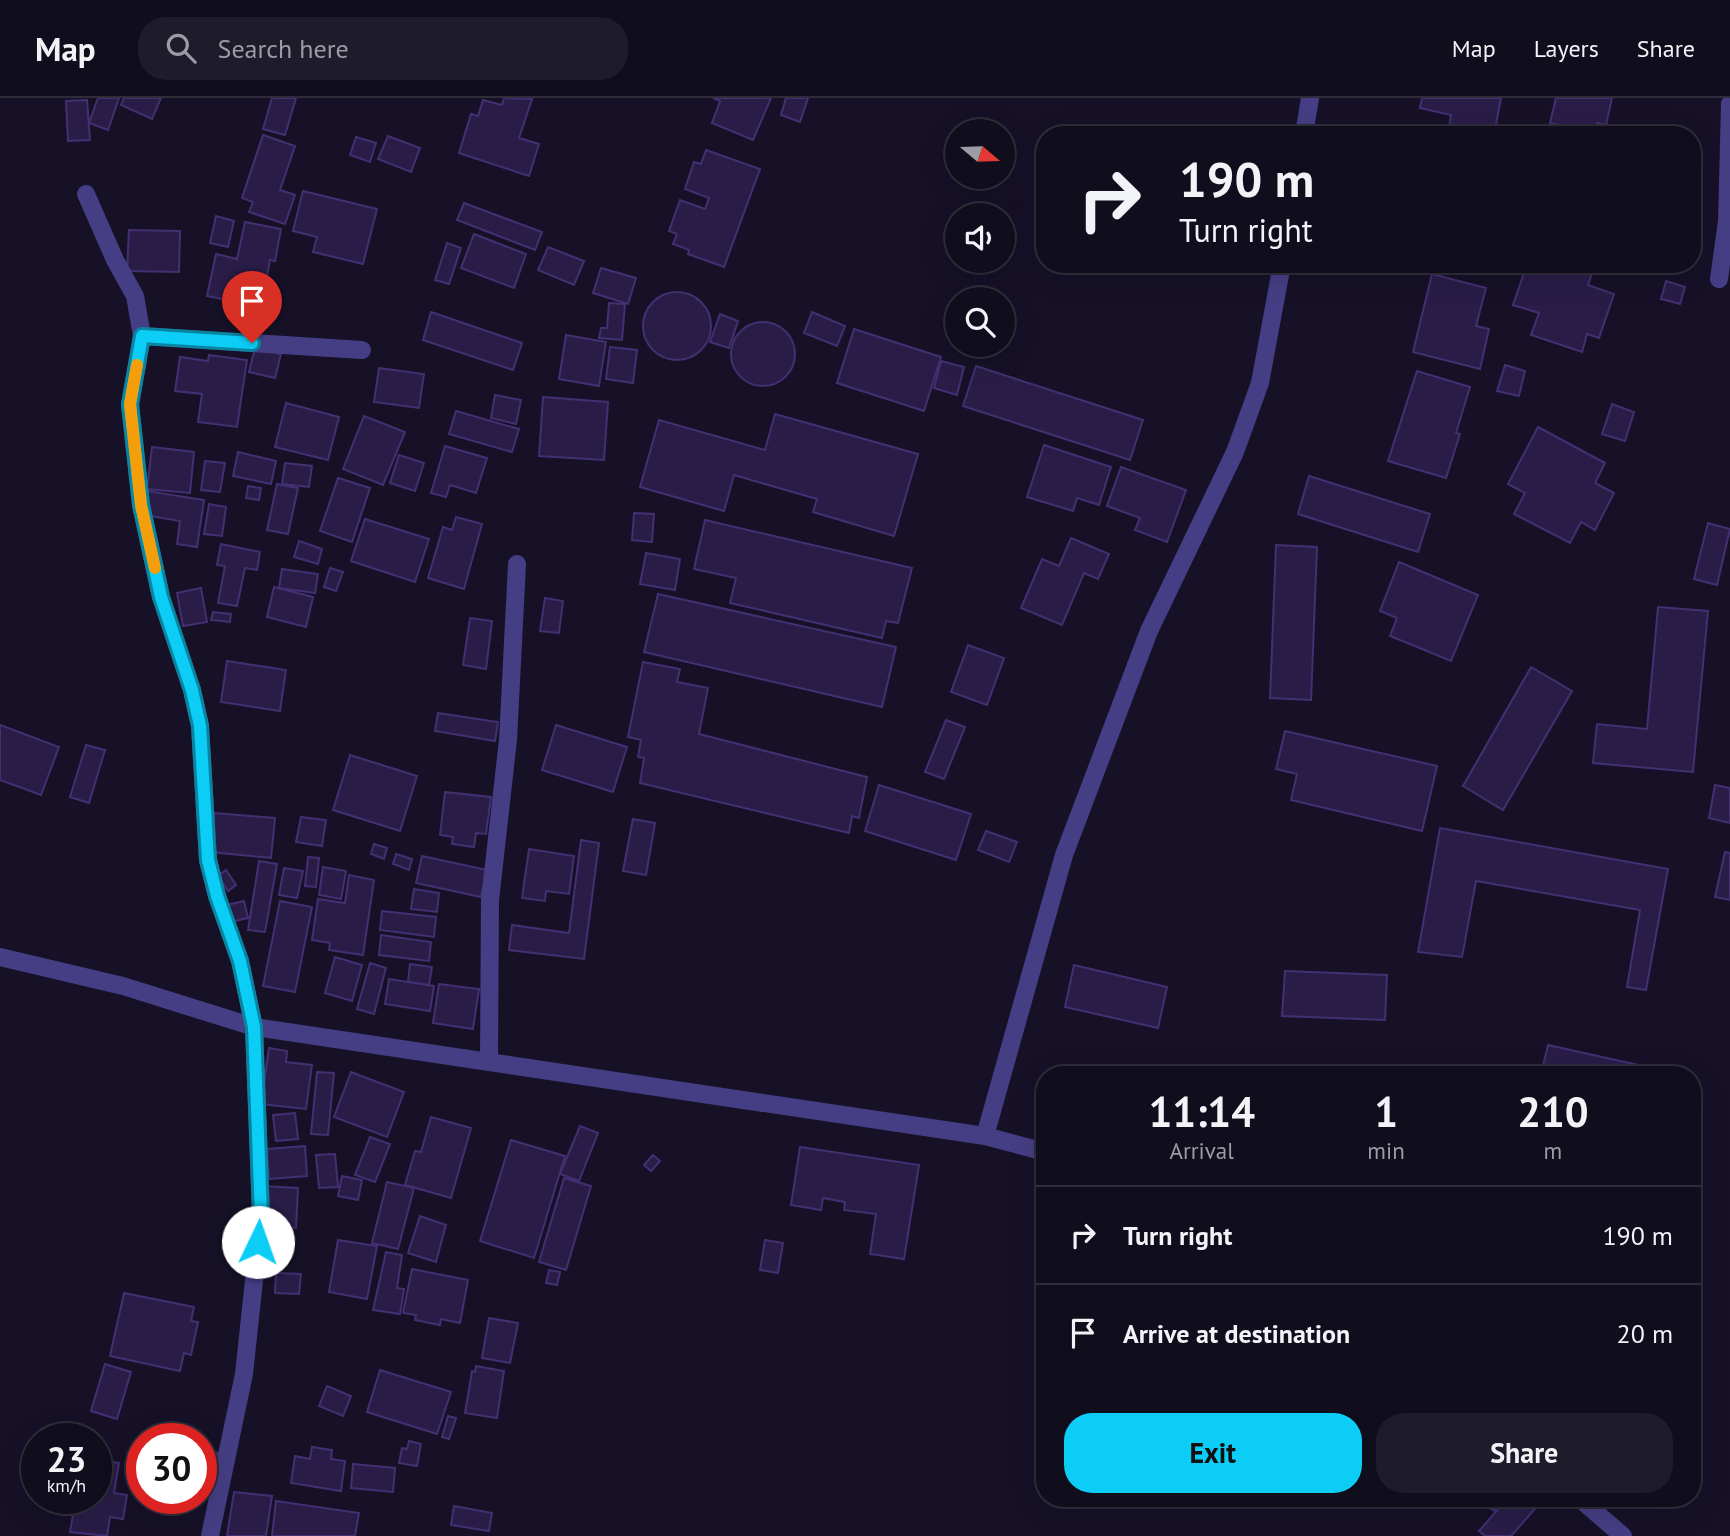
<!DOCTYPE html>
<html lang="en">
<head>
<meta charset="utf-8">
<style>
	body { margin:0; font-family:"PT Sans",sans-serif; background:#1e1b2a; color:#f1f3f6; height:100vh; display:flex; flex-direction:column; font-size:26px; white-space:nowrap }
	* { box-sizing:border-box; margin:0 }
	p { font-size:23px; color:#9c9ca4 }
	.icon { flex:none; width:38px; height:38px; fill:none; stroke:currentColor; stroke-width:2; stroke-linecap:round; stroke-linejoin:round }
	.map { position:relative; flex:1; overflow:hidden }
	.sheet { position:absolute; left:1036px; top:968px; width:665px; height:441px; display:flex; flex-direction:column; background:#100d1d; border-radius:28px; box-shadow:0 7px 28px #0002,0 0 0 2px #302d3b }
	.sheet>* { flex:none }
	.guide { position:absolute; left:1036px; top:28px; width:665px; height:147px; border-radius:28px; box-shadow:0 7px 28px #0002,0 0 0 2px #302d3b; background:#100d1d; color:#f1f3f6; overflow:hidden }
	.needle { width:46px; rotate:109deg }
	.tools { position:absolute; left:945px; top:21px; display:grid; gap:14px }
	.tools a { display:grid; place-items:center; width:70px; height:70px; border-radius:50%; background:#100d1d; box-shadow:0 7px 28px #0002,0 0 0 2px #302d3b; font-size:35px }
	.speed { position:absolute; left:21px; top:1325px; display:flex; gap:14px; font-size:35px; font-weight:700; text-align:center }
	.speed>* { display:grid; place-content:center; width:91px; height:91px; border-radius:50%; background:#100d1d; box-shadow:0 7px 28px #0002,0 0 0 2px #302d3b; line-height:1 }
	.speed small { font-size:18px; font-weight:400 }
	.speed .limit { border:10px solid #d22; background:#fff; color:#111 }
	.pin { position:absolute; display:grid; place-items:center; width:60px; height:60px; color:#fff; margin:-72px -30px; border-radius:50% 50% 50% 0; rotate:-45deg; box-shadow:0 0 7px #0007 }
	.pin .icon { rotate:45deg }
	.me { position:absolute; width:77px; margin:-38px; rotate:3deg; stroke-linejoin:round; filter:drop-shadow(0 0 5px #0008) }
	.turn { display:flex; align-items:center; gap:24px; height:147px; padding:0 28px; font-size:32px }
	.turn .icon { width:91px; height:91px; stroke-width:2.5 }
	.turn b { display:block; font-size:49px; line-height:60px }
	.eta { display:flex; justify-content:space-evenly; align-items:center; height:119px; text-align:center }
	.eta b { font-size:42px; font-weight:700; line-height:49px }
	.button { display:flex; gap:14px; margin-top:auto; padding:14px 28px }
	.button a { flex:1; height:80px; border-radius:28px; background:#0ccdf6; color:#111; font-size:28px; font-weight:700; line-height:80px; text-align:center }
	.button a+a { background:#1e1b2a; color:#f1f3f6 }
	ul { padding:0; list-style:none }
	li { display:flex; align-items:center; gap:21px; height:98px; padding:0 28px; border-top:2px solid #302d3b }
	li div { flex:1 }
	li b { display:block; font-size:26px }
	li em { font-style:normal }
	header { display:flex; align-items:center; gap:42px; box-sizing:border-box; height:98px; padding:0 35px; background:#100d1d; border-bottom:2px solid #302d3b }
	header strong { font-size:33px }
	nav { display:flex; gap:38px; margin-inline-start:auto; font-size:24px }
	.search { width:490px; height:63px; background:#1e1b2a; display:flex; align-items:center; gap:18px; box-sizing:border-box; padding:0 24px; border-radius:28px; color:#9c9ca4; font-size:26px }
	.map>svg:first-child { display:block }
</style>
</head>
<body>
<header>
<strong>Map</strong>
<div class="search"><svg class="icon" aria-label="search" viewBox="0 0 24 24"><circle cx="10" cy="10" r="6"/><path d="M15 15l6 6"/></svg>Search here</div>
<nav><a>Map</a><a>Layers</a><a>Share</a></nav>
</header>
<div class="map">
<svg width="1730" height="1438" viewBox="0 0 1730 1438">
	<rect width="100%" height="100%" fill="#161127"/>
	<!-- building -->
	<g fill="#291d47" stroke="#423072" stroke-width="2">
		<polygon points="98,0 119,0 108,32 89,25"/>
		<polygon points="124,0 161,0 152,21 121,7"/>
		<polygon points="272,0 296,0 285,37 263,31"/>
		<polygon points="504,0 532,1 519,40 539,46 529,78 459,55 471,16 478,18 483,2 502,7"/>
		<polygon points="713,0 771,0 753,42 712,25 720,3"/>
		<polygon points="786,0 808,0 800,24 781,17"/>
		<polygon points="1422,0 1501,0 1494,37 1449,29 1451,17 1420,10"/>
		<polygon points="1556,0 1612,0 1606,27 1597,25 1594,37 1556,37 1559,27 1550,25"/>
		<polygon points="87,2 90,42 68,43 66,3"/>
		<polygon points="263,37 295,48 280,92 295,97 285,126 249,114 253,104 242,100"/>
		<polygon points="388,38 420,50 411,74 378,61"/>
		<polygon points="356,39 376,45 370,64 350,57"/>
		<polygon points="706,52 760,71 724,169 688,156 689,152 673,146 677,136 669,133 680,102 705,111 709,100 685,91 694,64 701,66"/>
		<polygon points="303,93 377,111 363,166 313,154 317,139 293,133"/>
		<polygon points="464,105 542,134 535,152 457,122"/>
		<polygon points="216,118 234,123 228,149 210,145"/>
		<polygon points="245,124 281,131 275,163 270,162 263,198 259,197 256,208 207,198 216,156 237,161"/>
		<polygon points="129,132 180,133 179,174 127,173"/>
		<polygon points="474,136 526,156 514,190 461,170"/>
		<polygon points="447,145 461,150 449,186 435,182"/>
		<polygon points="548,149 584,163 574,187 538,172"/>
		<polygon points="1527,166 1595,166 1588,187 1614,196 1599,240 1587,236 1582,254 1531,237 1539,215 1513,207"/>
		<polygon points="601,170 636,180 628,206 593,195"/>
		<polygon points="1432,176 1486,190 1476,228 1489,231 1480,271 1413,254"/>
		<polygon points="1666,183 1685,189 1680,206 1661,201"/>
		<circle cx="677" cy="228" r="34"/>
		<polygon points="609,205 625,206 622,242 599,240 601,230 607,230"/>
		<polygon points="431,214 522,245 513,272 423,242"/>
		<polygon points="812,214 845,228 837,248 804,235"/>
		<polygon points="720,216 738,223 729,250 710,244"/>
		<circle cx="763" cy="256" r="32"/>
		<polygon points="854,231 941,259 924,313 837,285"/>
		<polygon points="566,237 606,244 599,288 559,281"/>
		<polygon points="610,249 637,252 633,285 606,281"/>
		<polygon points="255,250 281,256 275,280 249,274"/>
		<polygon points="209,257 247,262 237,329 198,324 202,296 175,293 180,259 208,263"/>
		<polygon points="941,263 964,269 957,297 934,290"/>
		<polygon points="1505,267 1525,273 1519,298 1497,293"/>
		<polygon points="976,268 1143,322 1130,362 963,308"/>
		<polygon points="379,270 424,276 419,310 374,304"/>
		<polygon points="1417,273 1470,289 1456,335 1460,336 1446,380 1388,363"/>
		<polygon points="495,297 521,302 516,326 491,320"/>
		<polygon points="543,299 608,304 604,362 539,358"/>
		<polygon points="286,305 339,319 328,362 275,349"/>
		<polygon points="1612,306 1634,314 1625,343 1602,336"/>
		<polygon points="456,313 519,331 512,354 449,336"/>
		<polygon points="775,316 918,356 894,438 813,414 817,401 734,377 724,413 640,389 659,322 765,352"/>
		<polygon points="364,318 405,334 383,387 343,371"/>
		<polygon points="1538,329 1605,365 1595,385 1614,395 1595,432 1581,424 1570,445 1514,416 1525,395 1508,386"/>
		<polygon points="1044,347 1111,369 1099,407 1077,400 1073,413 1027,399"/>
		<polygon points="445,348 487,360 476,395 450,387 446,399 431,395"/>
		<polygon points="152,349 194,354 190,395 147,391"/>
		<polygon points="238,354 276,363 271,386 233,378"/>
		<polygon points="399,357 424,365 415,393 390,385"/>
		<polygon points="205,363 225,365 220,394 201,392"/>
		<polygon points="285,365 312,368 309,389 282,386"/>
		<polygon points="1121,369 1186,392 1167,444 1135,432 1140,420 1107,408"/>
		<polygon points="1309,378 1430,416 1418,454 1298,416"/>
		<polygon points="338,380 370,390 352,444 320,433"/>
		<polygon points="277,386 298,390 288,436 267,432"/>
		<polygon points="248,388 261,390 259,402 246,400"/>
		<polygon points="147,393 204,402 197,449 177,446 180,423 144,417"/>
		<polygon points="209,406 226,409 222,438 204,436"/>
		<polygon points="634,415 654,416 652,444 632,442"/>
		<polygon points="456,419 482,426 464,491 428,480 443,429 452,432"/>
		<polygon points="365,421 429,441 415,484 351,463"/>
		<polygon points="705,422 912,470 898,525 886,523 882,540 730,505 736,480 694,471"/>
		<polygon points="1708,425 1730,431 1717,487 1694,481"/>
		<polygon points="1071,440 1109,456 1098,481 1084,475 1062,527 1021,510 1042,461 1059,468"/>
		<polygon points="299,443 322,451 318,466 294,459"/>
		<polygon points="221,446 260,454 257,472 245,470 237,508 218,505 225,468 217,467"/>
		<polygon points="1276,447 1317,449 1311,602 1270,600"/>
		<polygon points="646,455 680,461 675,492 640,486"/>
		<polygon points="1399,464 1478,497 1451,563 1390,538 1397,520 1380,513"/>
		<polygon points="330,470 343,474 336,493 324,489"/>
		<polygon points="282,471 318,476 315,495 279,490"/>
		<polygon points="274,489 313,499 306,529 267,519"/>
		<polygon points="201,490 207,524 183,528 177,495"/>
		<polygon points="658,496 896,549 882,609 644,554"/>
		<polygon points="545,500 563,503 559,535 540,533"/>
		<polygon points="1658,509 1708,513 1693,674 1593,665 1597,626 1647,631"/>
		<polygon points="213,514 231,516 230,524 211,522"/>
		<polygon points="470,520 492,523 486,571 463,567"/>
		<polygon points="968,547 1004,560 987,607 951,594"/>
		<polygon points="227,563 286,572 280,613 221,604"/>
		<polygon points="643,564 680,571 677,584 708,590 699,636 867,679 859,720 852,718 849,735 640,685 644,660 638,659 641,642 628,639"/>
		<polygon points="1531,569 1572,593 1503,712 1463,688"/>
		<polygon points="438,615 498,624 495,643 435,633"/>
		<polygon points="946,622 965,629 944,681 925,674"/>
		<polygon points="0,627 59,649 41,697 0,682"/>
		<polygon points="556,627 627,649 613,694 542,672"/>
		<polygon points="1285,633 1437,668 1422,733 1291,702 1297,676 1276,671"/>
		<polygon points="86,647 105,652 89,705 70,699"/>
		<polygon points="350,657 417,678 400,733 333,712"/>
		<polygon points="879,687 971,716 956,762 865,733"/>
		<polygon points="1715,687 1730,690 1730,725 1709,720"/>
		<polygon points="445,694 491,699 486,736 476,735 474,749 452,746 453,739 440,737"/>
		<polygon points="214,715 275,720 271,760 210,754"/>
		<polygon points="301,719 326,722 322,748 296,744"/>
		<polygon points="633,721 655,725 646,777 623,773"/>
		<polygon points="1440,730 1668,771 1646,892 1627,889 1640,812 1476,783 1462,859 1418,854"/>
		<polygon points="986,733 1017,744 1009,764 978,752"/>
		<polygon points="581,742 599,745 584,861 509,852 512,827 569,835"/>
		<polygon points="374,746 387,750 384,761 371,756"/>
		<polygon points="529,751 574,758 569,796 546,793 545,803 522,800"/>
		<polygon points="1725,754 1730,755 1730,802 1715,799"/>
		<polygon points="396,756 412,761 409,772 393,766"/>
		<polygon points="422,758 487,772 481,799 416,785"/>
		<polygon points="308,759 319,760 316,789 305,788"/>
		<polygon points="259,763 277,766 265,834 248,832"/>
		<polygon points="323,769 346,773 341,801 319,797"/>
		<polygon points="284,770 303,773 297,800 279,797"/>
		<polygon points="226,772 236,787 228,793 218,778"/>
		<polygon points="349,777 374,782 363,857 329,852 330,845 312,842 318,801 345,805"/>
		<polygon points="414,791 439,795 437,814 411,811"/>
		<polygon points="244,803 248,820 231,824 227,807"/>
		<polygon points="280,803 312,809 295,894 263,888"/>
		<polygon points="382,813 436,819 434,839 380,832"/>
		<polygon points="381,837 431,844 429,863 379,857"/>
		<polygon points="335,859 362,867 352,903 325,895"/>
		<polygon points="370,865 386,870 374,916 357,911"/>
		<polygon points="410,866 432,869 429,887 408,884"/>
		<polygon points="1074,867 1167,889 1158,930 1065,909"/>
		<polygon points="1285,873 1387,877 1385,922 1282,918"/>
		<polygon points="389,881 434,888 430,913 385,906"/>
		<polygon points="439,886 479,891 473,931 433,925"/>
		<polygon points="1548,947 1679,976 1541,976"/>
		<polygon points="269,950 287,953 286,964 312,967 306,1011 261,1006"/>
		<polygon points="317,974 334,975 328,1037 311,1036"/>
		<polygon points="351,974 404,994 387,1039 334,1019"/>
		<polygon points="295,1015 298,1041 276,1043 273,1017"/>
		<polygon points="431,1019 471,1030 451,1100 405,1087 415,1053 421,1054"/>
		<polygon points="580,1028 598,1035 579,1083 560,1076"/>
		<polygon points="370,1039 390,1046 375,1084 355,1077"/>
		<polygon points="511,1042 565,1058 534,1160 480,1143"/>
		<polygon points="305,1048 307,1078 269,1081 267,1051"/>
		<polygon points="800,1049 919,1067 904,1161 870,1156 876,1116 844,1112 845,1104 823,1100 821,1112 791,1107"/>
		<polygon points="335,1056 338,1089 319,1090 316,1057"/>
		<polygon points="653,1057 660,1063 651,1073 644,1067"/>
		<polygon points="342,1078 362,1082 358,1102 338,1098"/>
		<polygon points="564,1080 591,1088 566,1172 539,1164"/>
		<polygon points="387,1084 414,1090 398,1151 372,1145"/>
		<polygon points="263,1088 298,1090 296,1130 262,1129"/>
		<polygon points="420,1118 446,1127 436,1164 408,1155"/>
		<polygon points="273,1138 287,1140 283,1164 270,1162"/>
		<polygon points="338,1142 377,1148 367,1201 329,1194"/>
		<polygon points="765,1142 783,1145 778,1175 760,1172"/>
		<polygon points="386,1154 402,1157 397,1190 404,1191 400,1216 373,1212"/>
		<polygon points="412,1171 468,1182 460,1225 441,1221 440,1227 415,1222 416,1217 403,1215"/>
		<polygon points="549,1172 560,1174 557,1187 546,1185"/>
		<polygon points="276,1175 301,1176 299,1196 275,1195"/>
		<polygon points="124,1195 194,1209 191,1223 198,1224 191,1257 184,1255 180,1273 110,1258"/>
		<polygon points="489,1220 518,1225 510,1265 482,1260"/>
		<polygon points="105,1266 131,1274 117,1321 91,1313"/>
		<polygon points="476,1268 504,1273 497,1320 465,1315 472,1273 475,1274"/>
		<polygon points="380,1272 451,1294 437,1336 367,1314"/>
		<polygon points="327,1288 351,1298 343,1318 319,1308"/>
		<polygon points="448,1318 456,1320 449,1341 442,1339"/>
		<polygon points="409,1343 421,1346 417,1368 399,1365 402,1350 407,1351"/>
		<polygon points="201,1349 218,1355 206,1396 201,1394"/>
		<polygon points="312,1349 332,1352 331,1361 345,1363 341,1393 291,1385 295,1358 310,1361"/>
		<polygon points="96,1361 119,1365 114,1395 127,1397 123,1421 110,1419 107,1438 70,1434 76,1400 96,1400"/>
		<polygon points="353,1366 395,1370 393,1394 351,1390"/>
		<polygon points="234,1394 272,1398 266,1438 227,1438"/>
		<polygon points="1471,1400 1502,1400 1495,1413"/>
		<polygon points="1508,1400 1537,1400 1541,1404 1511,1438 1485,1438 1479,1433"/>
		<polygon points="276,1403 359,1415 355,1438 272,1438"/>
		<polygon points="454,1408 492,1415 489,1433 451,1427"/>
	</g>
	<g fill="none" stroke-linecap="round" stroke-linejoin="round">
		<!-- minor -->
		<g stroke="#453e84" stroke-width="18">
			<polyline points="1304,37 1310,0"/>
			<polyline points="86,96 115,162 135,198 142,238 130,307 141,407 161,499 192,592 200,628 208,762 217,798 240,863 254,929 261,1117 244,1276 210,1438"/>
			<polyline points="1719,181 1727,123 1730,6"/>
			<polyline points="142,238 362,252"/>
			<polyline points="0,859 123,888 254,929 985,1038 1045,1054"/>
			<polyline points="489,963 490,802 508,642 517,466"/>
			<polyline points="985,1038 1064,757 1149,533 1235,354 1260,285 1282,166"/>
			<polyline points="1579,1400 1623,1438"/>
		</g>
	</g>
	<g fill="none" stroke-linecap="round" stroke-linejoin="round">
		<defs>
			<polyline id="route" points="252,245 142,238 130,306 141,407 161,499 192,592 200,628 208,762 217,798 240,863 254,929 261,1117 258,1144"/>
		</defs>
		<!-- route casing -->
		<use href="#route" stroke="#0885a0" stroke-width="18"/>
		<!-- route -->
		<use href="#route" stroke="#0ccdf6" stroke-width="12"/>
		<!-- slow -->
		<polyline stroke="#f59e0b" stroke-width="12" points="137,267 130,306 141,407 155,470"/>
	</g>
</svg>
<div class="tools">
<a><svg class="needle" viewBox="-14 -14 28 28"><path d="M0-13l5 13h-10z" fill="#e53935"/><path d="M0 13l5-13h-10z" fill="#9c9ca4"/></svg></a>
<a><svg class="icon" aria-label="sound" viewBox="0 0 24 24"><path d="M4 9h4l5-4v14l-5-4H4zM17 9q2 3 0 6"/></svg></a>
<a><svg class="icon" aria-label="search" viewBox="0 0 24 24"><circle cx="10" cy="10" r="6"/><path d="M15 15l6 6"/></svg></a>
</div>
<div class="speed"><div>23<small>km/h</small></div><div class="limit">30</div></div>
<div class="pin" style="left:252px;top:245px;background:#d93025"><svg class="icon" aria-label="arrive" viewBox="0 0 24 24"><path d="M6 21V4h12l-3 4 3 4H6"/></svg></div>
<svg class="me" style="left:258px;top:1144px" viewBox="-20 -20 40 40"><circle r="19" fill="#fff"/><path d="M0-13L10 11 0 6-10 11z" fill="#0ccdf6"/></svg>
<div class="guide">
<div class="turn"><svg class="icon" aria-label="right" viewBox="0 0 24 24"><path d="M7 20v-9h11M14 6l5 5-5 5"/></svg><div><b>190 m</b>Turn right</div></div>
</div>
<section class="sheet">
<div class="eta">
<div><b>11:14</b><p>Arrival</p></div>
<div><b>1</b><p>min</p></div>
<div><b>210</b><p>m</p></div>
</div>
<ul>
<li><svg class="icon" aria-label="right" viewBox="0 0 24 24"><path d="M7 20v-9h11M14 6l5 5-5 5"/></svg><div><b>Turn right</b></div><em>190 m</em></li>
<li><svg class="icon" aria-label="arrive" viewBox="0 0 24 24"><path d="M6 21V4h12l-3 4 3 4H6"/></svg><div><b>Arrive at destination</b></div><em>20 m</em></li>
</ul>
<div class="button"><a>Exit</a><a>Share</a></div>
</section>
</div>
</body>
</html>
